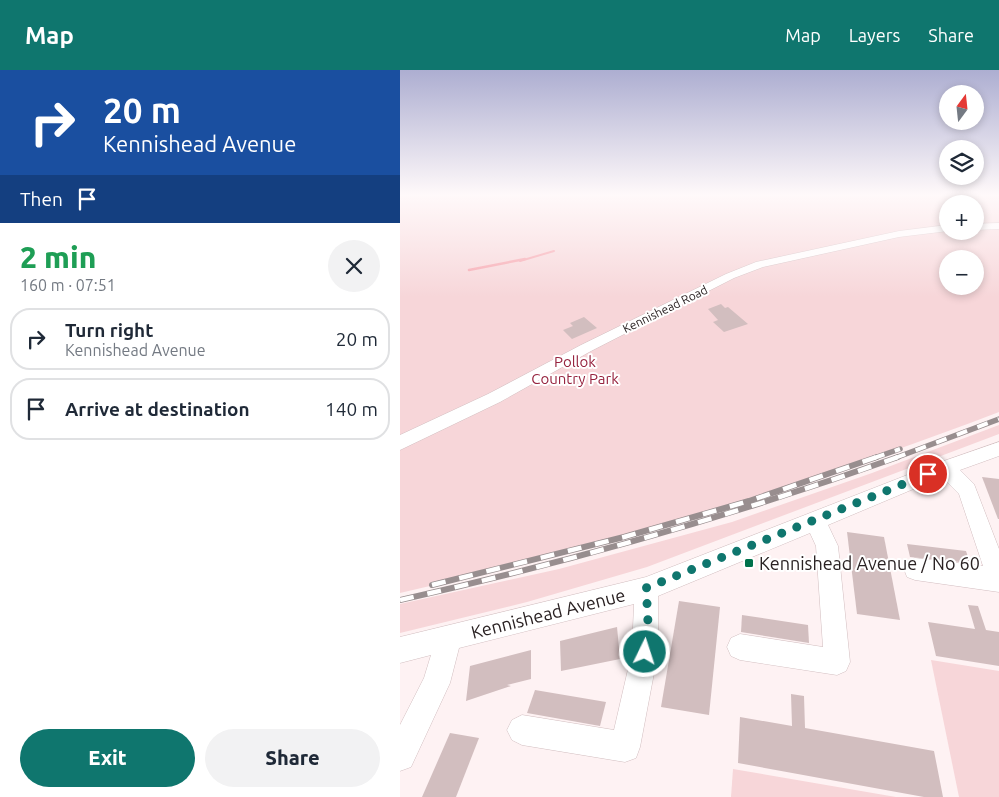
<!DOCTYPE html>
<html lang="en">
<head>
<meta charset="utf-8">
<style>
	body { margin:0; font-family:Ubuntu,sans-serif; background:#f2f2f3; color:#1f2937; height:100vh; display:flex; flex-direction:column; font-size:19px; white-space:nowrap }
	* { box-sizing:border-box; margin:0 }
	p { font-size:16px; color:#747a83 }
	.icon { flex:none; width:28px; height:28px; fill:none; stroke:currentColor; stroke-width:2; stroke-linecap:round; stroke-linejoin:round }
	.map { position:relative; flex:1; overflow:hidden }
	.side { display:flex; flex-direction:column; background:#fff; width:400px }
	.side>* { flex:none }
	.guide { background:#1a4fa0; color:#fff; overflow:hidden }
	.needle { width:32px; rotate:15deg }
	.fabs { position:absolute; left:539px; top:15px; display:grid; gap:10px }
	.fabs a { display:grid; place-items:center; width:45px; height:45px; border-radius:50%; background:#fff; box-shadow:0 2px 8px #0003; font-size:25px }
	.pin { position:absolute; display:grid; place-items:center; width:42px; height:42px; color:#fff; margin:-21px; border:2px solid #fff; border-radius:50%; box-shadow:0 1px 5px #0007 }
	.me { position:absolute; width:55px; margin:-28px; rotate:4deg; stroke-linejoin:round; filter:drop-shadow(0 0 4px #0008) }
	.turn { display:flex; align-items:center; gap:18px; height:105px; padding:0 20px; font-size:22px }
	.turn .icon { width:65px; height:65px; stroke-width:2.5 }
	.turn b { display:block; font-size:35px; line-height:42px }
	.then { display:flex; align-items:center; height:48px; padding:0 20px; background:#0003; gap:10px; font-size:19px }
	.round { display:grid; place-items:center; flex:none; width:52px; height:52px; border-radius:26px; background:#f2f2f3 }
	.summary { display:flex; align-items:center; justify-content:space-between; height:85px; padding:0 20px }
	h1 { font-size:30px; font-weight:800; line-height:38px; color:#1e9e55 }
	.cta { display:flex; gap:10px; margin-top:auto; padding:10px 20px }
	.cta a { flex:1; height:58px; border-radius:30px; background:#0f766e; color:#fff; font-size:20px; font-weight:800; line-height:58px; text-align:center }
	.cta a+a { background:#f2f2f3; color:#1f2937 }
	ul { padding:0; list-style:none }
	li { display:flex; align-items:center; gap:15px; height:62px; margin:0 10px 8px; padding:0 10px; border:2px solid #e0e1e3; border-radius:20px }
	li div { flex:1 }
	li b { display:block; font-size:19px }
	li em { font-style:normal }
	header { display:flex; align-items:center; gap:30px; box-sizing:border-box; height:70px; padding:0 25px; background:#0f766e; color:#fff }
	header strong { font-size:24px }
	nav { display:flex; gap:28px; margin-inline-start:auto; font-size:18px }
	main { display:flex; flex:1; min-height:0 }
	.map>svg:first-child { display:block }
</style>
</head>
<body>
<header>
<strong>Map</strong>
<nav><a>Map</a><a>Layers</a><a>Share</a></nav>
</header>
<main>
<section class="side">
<div class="guide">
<div class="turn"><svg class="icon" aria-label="right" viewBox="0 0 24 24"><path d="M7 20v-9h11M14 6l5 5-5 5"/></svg><div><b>20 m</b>Kennishead Avenue</div></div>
<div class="then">Then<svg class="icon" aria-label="arrive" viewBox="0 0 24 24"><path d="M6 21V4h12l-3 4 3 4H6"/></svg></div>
</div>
<div class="summary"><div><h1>2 min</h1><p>160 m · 07:51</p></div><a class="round"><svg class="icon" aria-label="close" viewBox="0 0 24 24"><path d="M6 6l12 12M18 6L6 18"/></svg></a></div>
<ul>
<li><svg class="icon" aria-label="right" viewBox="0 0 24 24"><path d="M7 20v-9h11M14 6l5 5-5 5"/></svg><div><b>Turn right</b><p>Kennishead Avenue</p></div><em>20 m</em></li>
<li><svg class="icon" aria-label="arrive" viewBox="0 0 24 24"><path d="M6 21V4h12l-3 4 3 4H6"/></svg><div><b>Arrive at destination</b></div><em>140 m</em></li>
</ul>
<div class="cta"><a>Exit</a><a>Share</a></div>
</section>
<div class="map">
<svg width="599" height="727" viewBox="0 0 599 727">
	<rect width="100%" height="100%" fill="#fef2f3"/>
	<!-- green -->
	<g fill="#f7d6d9" fill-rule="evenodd">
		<path d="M0 125H599V342C442 402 284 452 121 493 81 503 41 514 0 523ZM548 134H575V161H548ZM548 189H575V216H548Z"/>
		<polygon points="599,355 599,364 247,497 127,532 0,563 0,534 159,499 332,452 472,403"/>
		<polygon points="531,590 599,601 599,727 559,727"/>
		<polygon points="333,699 496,727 331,727"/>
	</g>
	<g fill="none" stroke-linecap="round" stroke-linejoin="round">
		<!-- stream-far1 -->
		<polyline stroke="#f6a5ae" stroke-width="2" points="120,191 154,181"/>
		<!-- stream -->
		<polyline stroke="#f6a5ae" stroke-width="2.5" points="69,200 125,189"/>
	</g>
	<!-- building -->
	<g fill="#d2bebf">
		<polygon points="321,234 325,238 328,237 348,254 324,262 313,252 318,250 308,239"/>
		<polygon points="184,247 197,258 172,269 163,260 173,256 170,253"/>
		<polygon points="582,407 599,409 599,449 598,449"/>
		<polygon points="447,462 484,467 500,550 457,544"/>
		<polygon points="507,474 566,481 570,493 510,487"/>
		<polygon points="279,531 320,537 309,645 261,637"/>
		<polygon points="568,535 578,536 586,560 599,562 599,596 536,586 528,552 575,559"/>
		<polygon points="342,545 408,555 409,573 341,562"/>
		<polygon points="217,557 220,589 161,601 160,571"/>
		<polygon points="131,580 131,609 107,615 111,616 66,631 70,596"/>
		<polygon points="135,620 206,632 200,656 127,643"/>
		<polygon points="391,624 404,626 405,658 534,681 543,727 524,727 338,693 340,647 392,656"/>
		<polygon points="50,663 79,668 56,727 22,727"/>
	</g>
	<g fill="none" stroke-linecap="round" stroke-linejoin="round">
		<defs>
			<g id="minor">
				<polygon points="599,153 599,159 575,160 575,154"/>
				<polygon points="548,155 548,161 499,167 363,197 334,208 191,281 100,332 0,380 0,365 88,324 181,275 326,204 356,192 499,161"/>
				<polygon points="599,372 599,386 560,400 574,414 599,479 599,522 515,510 507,507 504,499 507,491 515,488 583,496 559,424 542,407 428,455 438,476 450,592 446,601 437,605 340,590 331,586 327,577 331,568 340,564 423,577 416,476 410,463 258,526 258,582 240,677 236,688 225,692 122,675 112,670 107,660 112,650 122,645 214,660 232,582 234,534 59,578 50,613 11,697 0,701 0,655 24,608 31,585 0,593 0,567 246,507 538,393"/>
			</g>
		</defs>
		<!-- minor casing -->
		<use href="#minor" stroke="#d2bec0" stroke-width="1"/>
		<!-- minor -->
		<use href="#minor" fill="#fff" fill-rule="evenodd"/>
		<defs>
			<g id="rail-far1">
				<polyline points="474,388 500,379"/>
				<polyline points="495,388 599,349"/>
			</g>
			<g id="rail">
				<polyline points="32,515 224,467 349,431 477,387"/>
				<path d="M0 530C169 492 335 445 498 387"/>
			</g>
		</defs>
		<!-- rail-far1 casing -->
		<use href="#rail-far1" stroke="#988e8f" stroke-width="5.5"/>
		<!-- rail casing -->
		<use href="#rail" stroke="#988e8f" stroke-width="6"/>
		<!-- rail-far1 -->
		<use href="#rail-far1" stroke="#fff" stroke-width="4" stroke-dasharray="11" stroke-linecap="butt"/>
		<!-- rail -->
		<use href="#rail" stroke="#fff" stroke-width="4.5" stroke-dasharray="14" stroke-linecap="butt"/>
	</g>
	<!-- sky -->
	<linearGradient id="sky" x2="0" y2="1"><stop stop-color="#adaed1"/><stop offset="0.55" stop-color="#fff9fa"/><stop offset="1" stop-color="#fff9fa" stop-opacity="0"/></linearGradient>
	<rect width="599" height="227" fill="url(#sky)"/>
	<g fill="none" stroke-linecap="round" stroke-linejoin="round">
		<!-- route -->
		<polyline stroke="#0f766e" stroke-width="9" stroke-dasharray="0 16.2" points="245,582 248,548 246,518 528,404"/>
	</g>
	<!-- markers -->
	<rect fill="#00724c" stroke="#fff" stroke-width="2" x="344" y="488" width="10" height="10" rx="2.5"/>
	<g text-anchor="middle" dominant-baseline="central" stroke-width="4" stroke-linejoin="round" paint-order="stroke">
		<!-- far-street labels -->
		<g font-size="12" fill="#292122" stroke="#fff">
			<text transform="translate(265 239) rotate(-26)">Kennishead Road</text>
		</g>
		<!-- park labels -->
		<g font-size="15" fill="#96233f" stroke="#fff">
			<text x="175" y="291">Pollok<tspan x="175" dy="17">Country Park</tspan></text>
		</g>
		<!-- near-poi labels -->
		<g font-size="18" fill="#292122" stroke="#fff" text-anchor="start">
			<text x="359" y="493">Kennishead Avenue / No 60</text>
		</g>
		<!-- near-street labels -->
		<g font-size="18" fill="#292122" stroke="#fff">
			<text transform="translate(148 543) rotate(-14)">Kennishead Avenue</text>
		</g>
	</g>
</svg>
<div class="fabs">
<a><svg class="needle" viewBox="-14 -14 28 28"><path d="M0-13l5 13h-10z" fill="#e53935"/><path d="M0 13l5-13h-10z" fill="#747a83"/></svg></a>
<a><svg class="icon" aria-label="layers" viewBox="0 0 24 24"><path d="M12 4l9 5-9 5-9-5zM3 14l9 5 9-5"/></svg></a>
<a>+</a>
<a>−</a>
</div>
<div class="pin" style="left:528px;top:404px;background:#d93025"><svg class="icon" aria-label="arrive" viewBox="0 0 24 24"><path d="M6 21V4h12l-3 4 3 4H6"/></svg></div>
<svg class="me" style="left:245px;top:582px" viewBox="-20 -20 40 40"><circle r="17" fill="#0f766e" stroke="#fff" stroke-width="3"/><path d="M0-11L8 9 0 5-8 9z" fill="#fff"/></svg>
</div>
</main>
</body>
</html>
